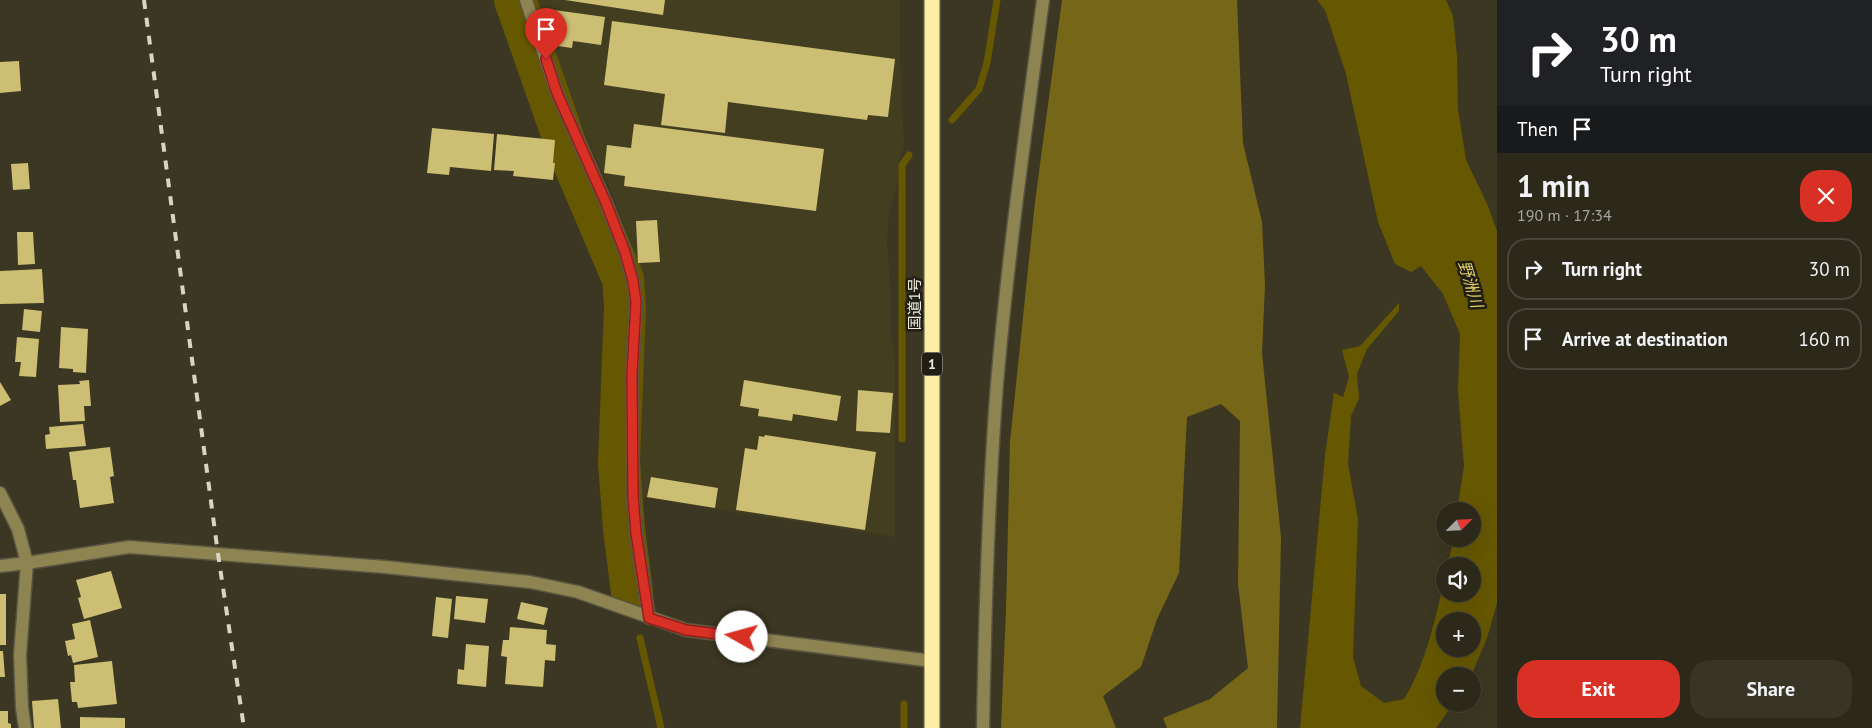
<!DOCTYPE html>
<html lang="en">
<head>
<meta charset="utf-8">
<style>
	body { margin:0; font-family:"PT Sans","Noto Sans JP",sans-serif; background:#383527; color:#f1f3f6; height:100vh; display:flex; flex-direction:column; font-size:19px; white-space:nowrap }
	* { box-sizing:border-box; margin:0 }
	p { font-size:16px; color:#a6a6a2 }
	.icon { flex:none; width:28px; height:28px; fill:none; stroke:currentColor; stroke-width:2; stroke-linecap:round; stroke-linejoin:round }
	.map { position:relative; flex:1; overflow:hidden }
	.details { display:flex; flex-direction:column; background:#2c291a; width:375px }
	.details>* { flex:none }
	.top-card { background:#202124; color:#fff; overflow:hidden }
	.needle { width:32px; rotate:66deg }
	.controls { position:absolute; left:1436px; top:502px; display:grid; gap:10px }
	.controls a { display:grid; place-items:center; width:45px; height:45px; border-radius:50%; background:#2c291a; box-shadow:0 5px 20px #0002,0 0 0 1px #484539; font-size:25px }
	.pin { position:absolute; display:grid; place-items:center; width:42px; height:42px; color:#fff; margin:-51px -21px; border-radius:50% 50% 50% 0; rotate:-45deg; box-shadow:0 0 5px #0007 }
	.pin .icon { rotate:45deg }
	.me { position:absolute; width:55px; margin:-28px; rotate:277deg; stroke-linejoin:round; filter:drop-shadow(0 0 4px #0008) }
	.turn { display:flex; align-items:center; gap:18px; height:105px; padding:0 20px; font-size:22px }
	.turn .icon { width:65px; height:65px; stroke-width:2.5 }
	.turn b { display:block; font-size:35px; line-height:42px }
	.then { display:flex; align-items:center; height:48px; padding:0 20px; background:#0003; gap:10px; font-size:19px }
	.round { display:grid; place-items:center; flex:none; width:52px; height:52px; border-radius:20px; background:#383527 }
	.overview { display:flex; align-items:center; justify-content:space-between; height:85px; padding:0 20px }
	h1 { font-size:30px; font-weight:600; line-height:38px }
	.cta { display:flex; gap:10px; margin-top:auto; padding:10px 20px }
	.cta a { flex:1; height:58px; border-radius:20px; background:#d93025; color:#fff; font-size:20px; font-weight:600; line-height:58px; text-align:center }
	.cta a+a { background:#383527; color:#f1f3f6 }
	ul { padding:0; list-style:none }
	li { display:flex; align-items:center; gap:15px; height:62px; margin:0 10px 8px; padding:0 10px; border:2px solid #484539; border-radius:20px }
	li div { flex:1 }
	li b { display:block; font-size:19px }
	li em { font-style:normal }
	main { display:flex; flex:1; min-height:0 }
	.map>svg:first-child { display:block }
</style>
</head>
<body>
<main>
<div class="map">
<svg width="1497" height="728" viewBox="0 0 1497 728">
	<rect width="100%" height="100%" fill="#3b3722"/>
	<!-- built -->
	<polygon fill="#443e21" points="535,0 900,0 900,56 904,147 899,161 898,181 889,214 887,241 891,301 891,333 895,358 895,537 640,497 644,296 638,266 611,191 576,113 549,44"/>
	<!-- forest -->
	<polygon fill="#756717" points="1062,0 1237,0 1243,143 1262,222 1265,285 1262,353 1281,537 1277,728 1167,728 1163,718 1210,699 1248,668 1238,584 1240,421 1221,404 1187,417 1179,573 1157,619 1141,667 1103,696 1116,728 1001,728 1006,610 1010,442 1035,202"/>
	<!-- water -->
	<path fill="#665800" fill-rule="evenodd" d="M1317 0H1446L1453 16 1457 56 1458 109 1466 160 1488 206 1497 231V603L1487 638 1471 676H1445V704H1453L1436 728H1300L1325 455 1334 393 1343 397 1349 377 1342 350 1360 346 1399 303V311L1367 349 1357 374 1359 399 1351 416 1348 464 1358 519 1353 657 1361 686 1384 703 1404 699C1426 665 1436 615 1445 576V594H1472V566H1447L1454 539H1472V511H1457L1464 466 1458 391 1460 334 1443 294 1421 266 1411 272 1395 264 1378 222 1346 74 1325 10ZM1445 621H1472V649H1445Z"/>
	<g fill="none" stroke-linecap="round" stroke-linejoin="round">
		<!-- stream -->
		<g stroke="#665800" stroke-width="7">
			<polyline points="952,120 979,89 987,63 997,0"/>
			<polyline points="902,439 902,165 909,155"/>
			<polyline points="640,638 661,728"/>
			<polyline points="904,704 904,728"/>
		</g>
		<!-- river -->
		<polyline stroke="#665800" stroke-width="42" points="515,0 566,145 623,279 625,307 619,463 624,529 632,592"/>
	</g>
	<!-- building -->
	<g fill="#ccbe73">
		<polygon points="565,0 665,0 663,15"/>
		<polygon points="547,9 605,17 601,45 573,41 572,48 551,45 545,27"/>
		<polygon points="612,21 895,59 888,117 868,115 867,120 728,102 725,133 661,125 665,94 604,85"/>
		<polygon points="19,61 21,91 0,93 0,62"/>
		<polygon points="634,124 824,149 816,211 624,186 625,176 604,173 607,145 631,148"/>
		<polygon points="432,128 494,134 491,171 450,167 449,175 427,173"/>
		<polygon points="497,134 555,140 553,163 555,163 553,180 513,176 514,171 494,170"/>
		<polygon points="28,163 30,189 13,190 11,164"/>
		<polygon points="657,220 660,262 638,263 636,221"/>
		<polygon points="17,232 33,232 35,264 18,265"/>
		<polygon points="42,269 44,303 0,304 0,271"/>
		<polygon points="24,309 42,311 40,332 22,330"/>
		<polygon points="61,327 88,329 86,373 73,372 73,369 59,368"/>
		<polygon points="17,337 39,339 36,377 19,376 21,362 15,362"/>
		<polygon points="89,380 91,406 84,406 85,421 60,422 58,385 80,384 79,381"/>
		<polygon points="744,380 841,396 837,421 793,414 792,421 758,416 759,409 740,406"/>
		<polygon points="0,382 11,400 0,406"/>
		<polygon points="858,390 893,393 890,433 856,431"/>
		<polygon points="83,424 86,446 46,449 45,435 50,434 49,427"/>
		<polygon points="765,435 876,452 865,530 736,510 745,448 757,450 759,436 764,437"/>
		<polygon points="110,447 114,476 110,477 114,503 80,508 76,480 73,480 69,452"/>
		<polygon points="651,477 718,488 715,508 647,497"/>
		<polygon points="111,571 122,608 84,619 78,598 81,597 76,580"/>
		<rect x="0" y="594" width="6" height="51"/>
		<polygon points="456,596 488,599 485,623 454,619"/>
		<polygon points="436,597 452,599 448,638 432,636"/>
		<polygon points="521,602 548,608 544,625 517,619"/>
		<polygon points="90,620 98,657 73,663 71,655 68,656 65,641 75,639 72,624"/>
		<polygon points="510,627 547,630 546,644 556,645 555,661 545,660 543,687 505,684 507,657 501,656 503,640 509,640"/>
		<polygon points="466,644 489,646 486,687 457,684 458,669 464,670"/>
		<polygon points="0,651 3,651 5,677 0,677"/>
		<polygon points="112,661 117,704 78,708 77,702 72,702 70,682 75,682 74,665"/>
		<polygon points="58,699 61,728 34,728 32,701"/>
		<polygon points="0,711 8,711 8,723 11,724 11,728 0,728"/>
		<polygon points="80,717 125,718 125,728 80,728"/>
	</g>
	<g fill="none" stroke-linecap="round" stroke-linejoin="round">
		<defs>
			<g id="minor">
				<polyline points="526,0 557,93 606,203 625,252 633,281 636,302 632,374 633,496 636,533 649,618"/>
				<polyline points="0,493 18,529 27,563 20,655 22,708 25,728"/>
				<polyline points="0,566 27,563 129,547 385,567 530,582 578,592 686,630 932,661"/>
				<path d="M983 728C985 613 988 498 997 384 1008 255 1026 128 1043 0"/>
			</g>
			<polyline id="highway" points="932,728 932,0"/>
		</defs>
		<!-- minor casing -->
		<use href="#minor" stroke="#585440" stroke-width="15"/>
		<!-- highway casing -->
		<use href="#highway" stroke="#585440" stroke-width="18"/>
		<!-- minor -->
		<use href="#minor" stroke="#8d8451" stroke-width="12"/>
		<!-- highway -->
		<use href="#highway" stroke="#fceea4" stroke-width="15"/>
		<!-- rail -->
		<polyline stroke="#d8d4c6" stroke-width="4" stroke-dasharray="9 9" stroke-linecap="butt" points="144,0 218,554 244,728"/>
	</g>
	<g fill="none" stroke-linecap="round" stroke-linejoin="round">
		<defs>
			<polyline id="route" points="546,59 557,93 606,203 625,252 633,281 636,302 632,374 633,496 636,533 649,618 686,630 742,637"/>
		</defs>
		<!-- route casing -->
		<use href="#route" stroke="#8d1f18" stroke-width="12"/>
		<!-- route -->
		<use href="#route" stroke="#d93025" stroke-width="9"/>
	</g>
	<g text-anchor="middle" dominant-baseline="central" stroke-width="5" stroke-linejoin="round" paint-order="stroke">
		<!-- shield labels -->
		<rect fill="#201e15" stroke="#b0aea2" stroke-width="1" x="922" y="352.5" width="20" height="23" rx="4"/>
		<g font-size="14" font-weight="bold" fill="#eeebde">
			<text x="932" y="364">1</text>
		</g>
		<!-- street labels -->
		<g font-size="15" fill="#eeebde" stroke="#201e15">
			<text transform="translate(914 304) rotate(-90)">国道1号</text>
		</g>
		<!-- water labels -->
		<g font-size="16" font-style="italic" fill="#e3cf67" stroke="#201e15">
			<text transform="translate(1471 284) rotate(73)">野洲川</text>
		</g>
	</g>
</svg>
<div class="controls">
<a><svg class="needle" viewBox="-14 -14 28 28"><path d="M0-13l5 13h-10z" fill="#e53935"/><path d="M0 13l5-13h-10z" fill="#a6a6a2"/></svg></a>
<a><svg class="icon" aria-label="sound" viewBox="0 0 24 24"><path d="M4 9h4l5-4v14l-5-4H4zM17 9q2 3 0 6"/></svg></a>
<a>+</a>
<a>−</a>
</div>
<div class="pin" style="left:546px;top:59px;background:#d93025"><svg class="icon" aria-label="arrive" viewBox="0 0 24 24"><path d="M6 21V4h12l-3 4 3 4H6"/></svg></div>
<svg class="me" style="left:742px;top:637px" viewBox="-20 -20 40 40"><circle r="19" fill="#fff"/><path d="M0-13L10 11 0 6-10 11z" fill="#d93025"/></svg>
</div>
<section class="details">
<div class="top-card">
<div class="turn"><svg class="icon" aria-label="right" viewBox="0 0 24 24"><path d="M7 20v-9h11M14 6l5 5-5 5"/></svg><div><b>30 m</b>Turn right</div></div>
<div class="then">Then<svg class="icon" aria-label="arrive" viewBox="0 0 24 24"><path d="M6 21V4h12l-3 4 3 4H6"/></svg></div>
</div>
<div class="overview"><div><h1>1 min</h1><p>190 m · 17:34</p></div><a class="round" style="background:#d93025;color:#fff"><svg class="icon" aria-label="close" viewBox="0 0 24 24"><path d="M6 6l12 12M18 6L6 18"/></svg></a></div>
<ul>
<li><svg class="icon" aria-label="right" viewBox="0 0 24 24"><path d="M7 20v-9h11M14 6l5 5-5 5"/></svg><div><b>Turn right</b></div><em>30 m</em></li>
<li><svg class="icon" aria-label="arrive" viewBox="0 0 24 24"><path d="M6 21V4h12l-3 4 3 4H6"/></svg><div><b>Arrive at destination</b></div><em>160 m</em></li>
</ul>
<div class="cta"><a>Exit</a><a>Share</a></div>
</section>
</main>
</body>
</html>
